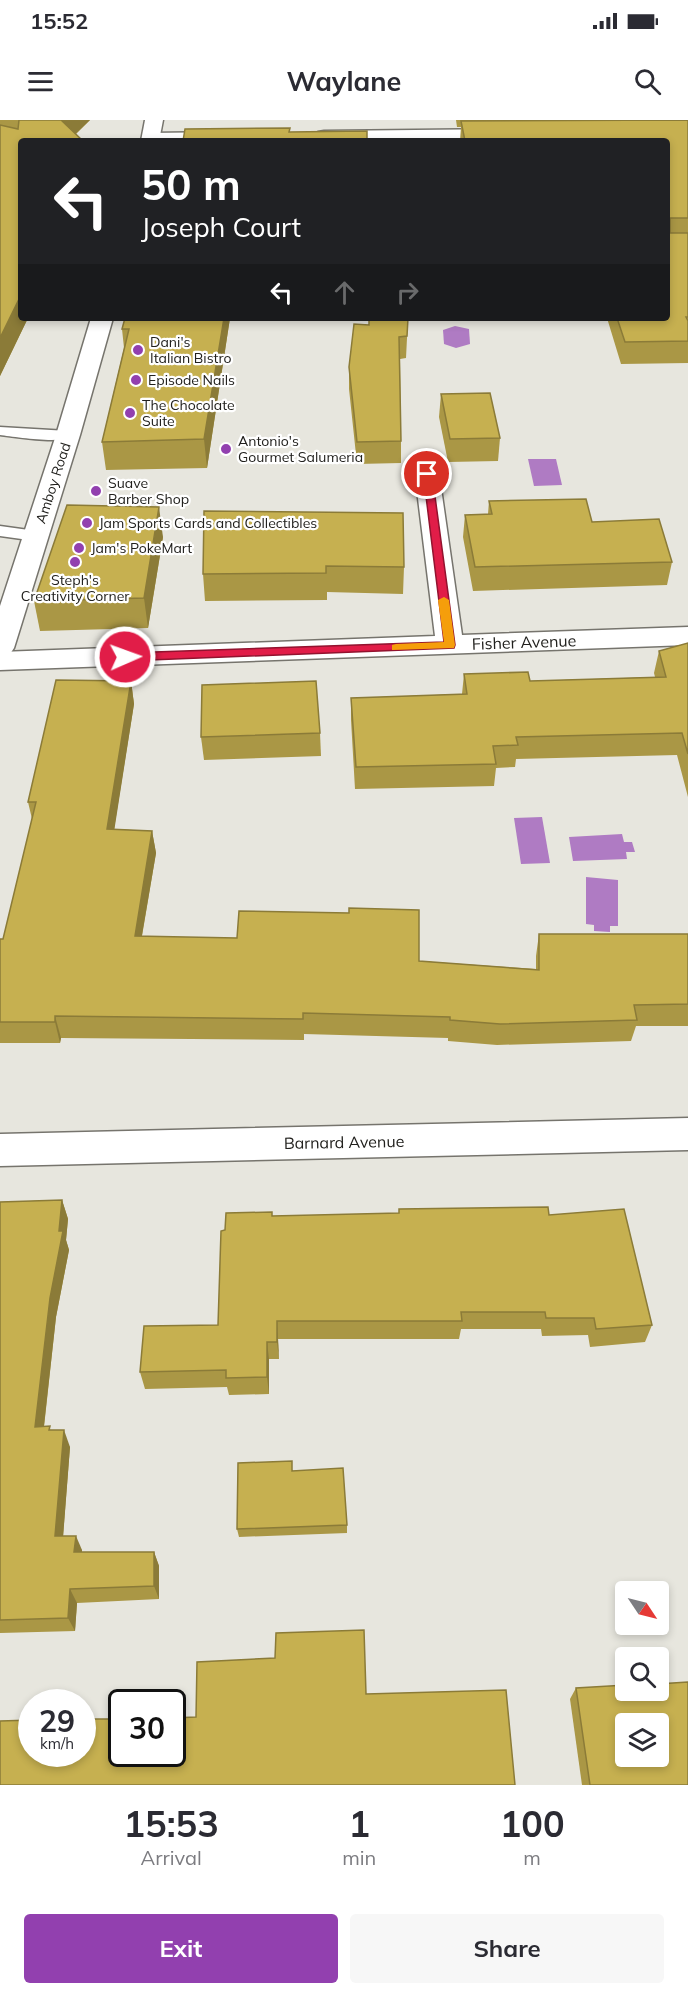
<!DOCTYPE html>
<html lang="en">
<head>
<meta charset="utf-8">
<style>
	body { margin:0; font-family:Mulish,sans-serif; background:#f7f7f7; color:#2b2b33; height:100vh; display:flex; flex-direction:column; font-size:22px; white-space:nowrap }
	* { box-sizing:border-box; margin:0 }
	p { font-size:20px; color:#7c7c81 }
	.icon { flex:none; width:33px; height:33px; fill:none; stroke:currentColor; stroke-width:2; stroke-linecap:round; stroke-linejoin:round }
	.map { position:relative; height:1665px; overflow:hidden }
	.drawer { display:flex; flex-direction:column; background:#fff; flex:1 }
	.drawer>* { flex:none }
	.banner { position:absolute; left:18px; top:18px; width:652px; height:183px; border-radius:6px; box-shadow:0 3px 9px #0003; background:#202124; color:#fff; overflow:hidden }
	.needle { width:39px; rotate:125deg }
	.controls { position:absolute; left:615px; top:1461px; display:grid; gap:12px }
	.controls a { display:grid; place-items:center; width:54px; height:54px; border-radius:6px; background:#fff; box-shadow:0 3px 9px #0003; font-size:30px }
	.speed { position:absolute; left:18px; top:1569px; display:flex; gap:12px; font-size:30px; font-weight:700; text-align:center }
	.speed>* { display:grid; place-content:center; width:78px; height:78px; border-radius:50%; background:#fff; box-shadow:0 3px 9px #0003; line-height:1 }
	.speed small { font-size:15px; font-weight:400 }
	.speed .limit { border:3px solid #111; border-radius:9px; background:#fff; color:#111 }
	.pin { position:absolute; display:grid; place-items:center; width:51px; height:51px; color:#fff; margin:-26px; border:3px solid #fff; border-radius:50%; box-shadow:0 2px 6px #0007 }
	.me { position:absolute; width:66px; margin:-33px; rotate:88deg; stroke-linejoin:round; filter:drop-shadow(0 0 4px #0008) }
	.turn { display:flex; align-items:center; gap:21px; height:126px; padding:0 24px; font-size:27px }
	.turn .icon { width:78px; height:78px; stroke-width:2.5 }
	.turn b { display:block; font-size:42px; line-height:51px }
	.lanes { display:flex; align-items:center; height:57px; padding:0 24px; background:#0003; justify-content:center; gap:30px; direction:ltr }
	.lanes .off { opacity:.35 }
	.eta { display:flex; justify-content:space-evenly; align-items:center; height:102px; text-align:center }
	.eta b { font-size:36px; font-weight:700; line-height:42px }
	.primary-button { display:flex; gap:12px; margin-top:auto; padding:12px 24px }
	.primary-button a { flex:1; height:69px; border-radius:6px; background:#9240af; color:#fff; font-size:24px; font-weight:700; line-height:69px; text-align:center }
	.primary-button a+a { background:#f7f7f7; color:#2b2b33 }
	.status { display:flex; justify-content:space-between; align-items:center; height:42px; padding:0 30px; background:#fff; direction:ltr }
	.status svg { height:16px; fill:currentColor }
	header { display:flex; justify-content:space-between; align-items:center; height:78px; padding:0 24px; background:#fff; font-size:27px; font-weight:700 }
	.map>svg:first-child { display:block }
</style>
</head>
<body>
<div class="status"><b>15:52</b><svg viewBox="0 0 49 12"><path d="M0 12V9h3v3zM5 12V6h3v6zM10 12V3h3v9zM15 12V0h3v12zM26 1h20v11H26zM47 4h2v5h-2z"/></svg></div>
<header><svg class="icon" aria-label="menu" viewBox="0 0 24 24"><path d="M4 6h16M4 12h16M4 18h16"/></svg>Waylane<svg class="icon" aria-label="search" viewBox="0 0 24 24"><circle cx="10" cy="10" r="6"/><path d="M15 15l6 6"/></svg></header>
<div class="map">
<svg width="688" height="1665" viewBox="0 0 688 1665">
	<rect width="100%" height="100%" fill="#e7e6de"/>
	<!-- water -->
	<g fill="#af7bc3">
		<polygon points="455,206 469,209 470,224 456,228 444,224 443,210"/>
		<polygon points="528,339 556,339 562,365 534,366"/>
		<polygon points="542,697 550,743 521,744 514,698"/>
		<polygon points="622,714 624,722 632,722 635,732 626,732 627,739 573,741 569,717"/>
		<polygon points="586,757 618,760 618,806 610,806 610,812 594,811 594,805 586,804"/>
	</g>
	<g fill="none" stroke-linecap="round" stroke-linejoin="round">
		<defs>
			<g id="service">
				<path d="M0 307 68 311 75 315C66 325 15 317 0 315Z"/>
				<polygon points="0,406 36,411 44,416 36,421 0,416"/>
			</g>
			<g id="minor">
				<polygon points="506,9 512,10 515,14 512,18 323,21 315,16 318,12 324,11"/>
				<polygon points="227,12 233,13 236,17 233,21 144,21 142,18 145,14 151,13"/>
				<polygon points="427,347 436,349 439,354 462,515 688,507 688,525 0,550 0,532 435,516 415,354 418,349"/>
				<polygon points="688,998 688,1030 0,1046 0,1014"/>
			</g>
			<g id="secondary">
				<polygon points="145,0 163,0 159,21 141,21"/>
				<polygon points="91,198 113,198 80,315 14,528 10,534 0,537 0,486 56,315"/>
			</g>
		</defs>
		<!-- service casing -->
		<use href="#service" stroke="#76746d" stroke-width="3"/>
		<!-- minor casing -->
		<use href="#minor" stroke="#76746d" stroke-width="3"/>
		<!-- secondary casing -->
		<use href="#secondary" stroke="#76746d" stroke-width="3"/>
		<!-- service -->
		<use href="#service" fill="#fff" fill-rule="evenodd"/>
		<!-- minor -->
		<use href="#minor" fill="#fff" fill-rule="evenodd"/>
		<!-- secondary -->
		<use href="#secondary" fill="#fff" fill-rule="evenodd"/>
	</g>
	<!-- wall -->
	<g fill="#aa9745">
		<polygon points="0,0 90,0 76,14 21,21 28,198 0,256"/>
		<polygon points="456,0 688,0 688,243 621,244 607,198 668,198 668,21 460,21 461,7 457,7"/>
		<polygon points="125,198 230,198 207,348 106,350 102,322 124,228 122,209"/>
		<polygon points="408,198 406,238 400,239 401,321 401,343 357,344 349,269 349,247 369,205"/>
		<polygon points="441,274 500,318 498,341 448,342 439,297"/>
		<polygon points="489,381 592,402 672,442 667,465 473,471 463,417 465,395 488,394"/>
		<polygon points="204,391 404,447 403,474 327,472 327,480 205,481 203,454"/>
		<polygon points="163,417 148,508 40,511 34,481"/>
		<polygon points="688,523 688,677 677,635 516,639 515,647 496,648 494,666 355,669 351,600 351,578 462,574 464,554 530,561 655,557 654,553 659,531"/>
		<polygon points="131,561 134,584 114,709 152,711 156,733 142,816 419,841 536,849 536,836 539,814 688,814 688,906 636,906 631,921 497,925 448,921 448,918 304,914 304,920 61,918 60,923 0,923 0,819 3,819 32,699 28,682"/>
		<polygon points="320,613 321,636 204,640 201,617"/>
		<polygon points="62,1080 68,1099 66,1120 69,1130 56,1197 44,1307 51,1310 70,1327 63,1416 82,1430 82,1432 154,1432 159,1446 159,1479 77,1483 75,1511 0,1513 0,1082"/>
		<polygon points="549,1095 652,1205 645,1222 590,1227 588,1215 542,1216 541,1209 461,1209 459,1219 278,1219 279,1239 269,1239 269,1274 229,1275 227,1267 145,1269 140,1252 218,1205 225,1110 272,1096"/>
		<polygon points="292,1351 347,1405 347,1413 239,1417 237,1409"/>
		<polygon points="576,1568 688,1665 582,1665 570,1579"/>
	</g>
	<!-- shaded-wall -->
	<g fill="#8b7b38">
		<polygon points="61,0 90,0 68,21"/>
		<polygon points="21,175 21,198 28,198 0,256 0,218"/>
		<polygon points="224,198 230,198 207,348 204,319"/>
		<polygon points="159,387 163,417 148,508 144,478"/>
		<polygon points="131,561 134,584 111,731 107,709"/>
		<polygon points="152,711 156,733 138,838 135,816"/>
		<polygon points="55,896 61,918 60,923 55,902"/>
		<polygon points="62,1080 68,1099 66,1120 69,1130 56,1197 42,1323 35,1307 50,1178 59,1111"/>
		<polygon points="277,1201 278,1219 279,1239 277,1222"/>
		<polygon points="267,1222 269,1239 269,1274 267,1257"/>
		<polygon points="64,1310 70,1327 62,1431 55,1416"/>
		<polygon points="76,1416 82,1430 81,1446 74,1432"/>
		<polygon points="154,1432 159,1446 159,1479 154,1466"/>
		<polygon points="70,1469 77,1483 75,1511 68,1498"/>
	</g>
	<!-- building -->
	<g fill="#c6b050" stroke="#8b7b38" stroke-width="1.5" fill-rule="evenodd">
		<polygon points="19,0 61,0 83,21 21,21 21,175 0,218 0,5 18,9"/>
		<polygon points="688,0 688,98 670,98 670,113 688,113 688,197 686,197 688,201 688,221 625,222 617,198 668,198 668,21 465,21 461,1"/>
		<polygon points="290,8 289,12 367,11 367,21 183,21 185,9"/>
		<polygon points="125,198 224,198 204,319 102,322 129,209 122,209"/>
		<polygon points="369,198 408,198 407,216 399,217 401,321 357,322 349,247 354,204 369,205"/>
		<polygon points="490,273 500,318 450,319 441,274"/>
		<polygon points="586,379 592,402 659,399 672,442 475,447 465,395 492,394 489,381"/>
		<polygon points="67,385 159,387 144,478 34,481"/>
		<polygon points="204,391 403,393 404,447 326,446 326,453 203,454"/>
		<polygon points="688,523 688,634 682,613 516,617 518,625 493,626 496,644 356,647 351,578 467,574 464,554 528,552 530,561 666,557 659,531"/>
		<polygon points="56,560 131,561 107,709 152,711 135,816 237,818 239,791 349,793 349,788 419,790 419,841 539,850 539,814 688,814 688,884 634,885 637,900 500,904 450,900 450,897 303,893 303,899 55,896 55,902 0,902 0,819 3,819 36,682 28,682"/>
		<polygon points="316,561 320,613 201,617 202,565"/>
		<polygon points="62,1080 59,1111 63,1111 50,1178 35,1307 50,1306 49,1310 64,1310 55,1416 76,1416 74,1432 154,1432 154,1466 70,1469 68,1498 0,1500 0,1082"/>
		<polygon points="548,1087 549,1095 624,1089 652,1205 596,1209 594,1198 546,1198 545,1192 461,1192 462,1201 277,1201 277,1222 267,1222 267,1257 226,1258 226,1250 140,1252 144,1206 218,1205 221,1111 225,1110 226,1093 272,1092 272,1096 399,1093 399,1089"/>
		<polygon points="292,1341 292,1351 343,1348 347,1405 237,1409 238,1343"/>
		<polygon points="364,1510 366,1574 506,1570 515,1665 0,1665 0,1601 32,1600 32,1634 82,1634 82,1599 122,1599 122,1634 172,1634 172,1598 196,1597 197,1542 275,1538 276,1513"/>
		<path d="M688 1562V1665H590L576 1568 626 1565V1570H658V1564ZM626 1604H658V1636H626Z"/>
	</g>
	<!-- route -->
	<polygon fill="#e11d48" stroke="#92132f" stroke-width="1.5" points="423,352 432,354 455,525 454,528 125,541 120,537 125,533 444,522"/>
	<!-- slow -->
	<polygon fill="#f59e0b" points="444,477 449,480 455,525 454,528 392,530 392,525 396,524 444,522 438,480"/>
	<!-- markers -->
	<g fill="#9240af" stroke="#fff" stroke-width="2">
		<circle cx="138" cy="230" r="6"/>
		<circle cx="136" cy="260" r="6"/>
		<circle cx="130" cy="293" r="6"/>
		<circle cx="226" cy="329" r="6"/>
		<circle cx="96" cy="371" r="6"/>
		<circle cx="87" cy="403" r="6"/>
		<circle cx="79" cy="428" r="6"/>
		<circle cx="75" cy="442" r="6"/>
	</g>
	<g text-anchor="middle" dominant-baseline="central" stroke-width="4.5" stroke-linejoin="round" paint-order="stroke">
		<!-- far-poi labels -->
		<g font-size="14" fill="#21201d" stroke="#fff" text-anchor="start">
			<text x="150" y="222">Dani's<tspan x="150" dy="16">Italian Bistro</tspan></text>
			<text x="148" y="260">Episode Nails</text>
			<text x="142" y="285">The Chocolate<tspan x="142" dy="16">Suite</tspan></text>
			<text x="238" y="321">Antonio's<tspan x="238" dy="16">Gourmet Salumeria</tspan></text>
			<text x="108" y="363">Suave<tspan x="108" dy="16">Barber Shop</tspan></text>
			<text x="99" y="403">Jam Sports Cards and Collectibles</text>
			<text x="91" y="428">Jam's PokeMart</text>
			<text x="75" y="460" text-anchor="middle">Steph's<tspan x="75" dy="16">Creativity Corner</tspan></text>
		</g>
		<!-- far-street labels -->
		<g font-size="14" fill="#21201d" stroke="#fff">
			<text transform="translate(53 363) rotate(-72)">Amboy Road</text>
		</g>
		<!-- street labels -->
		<g font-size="16" fill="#21201d" stroke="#fff">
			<text transform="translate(524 522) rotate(-2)">Fisher Avenue</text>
			<text transform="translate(344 1022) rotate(-1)">Barnard Avenue</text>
		</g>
	</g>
</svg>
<div class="controls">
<a><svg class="needle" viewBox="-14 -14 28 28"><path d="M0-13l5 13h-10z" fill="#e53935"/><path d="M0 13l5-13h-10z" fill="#7c7c81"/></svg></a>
<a><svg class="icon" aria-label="search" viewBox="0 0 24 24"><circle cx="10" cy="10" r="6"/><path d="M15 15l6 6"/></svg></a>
<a><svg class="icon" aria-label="layers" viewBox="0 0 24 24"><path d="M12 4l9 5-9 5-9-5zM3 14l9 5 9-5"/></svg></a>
</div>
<div class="speed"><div>29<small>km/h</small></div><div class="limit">30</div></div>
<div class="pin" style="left:427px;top:354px;background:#d93025"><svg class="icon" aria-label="arrive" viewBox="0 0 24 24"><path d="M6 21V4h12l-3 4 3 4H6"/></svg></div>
<svg class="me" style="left:125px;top:537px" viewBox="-20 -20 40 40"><circle r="17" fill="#e11d48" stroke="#fff" stroke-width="3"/><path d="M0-11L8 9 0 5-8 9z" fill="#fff"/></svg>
<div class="banner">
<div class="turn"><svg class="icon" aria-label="left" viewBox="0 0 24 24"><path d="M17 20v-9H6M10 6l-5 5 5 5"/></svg><div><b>50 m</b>Joseph Court</div></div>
<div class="lanes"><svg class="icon" aria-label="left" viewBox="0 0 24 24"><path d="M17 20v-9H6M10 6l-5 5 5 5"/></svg><svg class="icon off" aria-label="ahead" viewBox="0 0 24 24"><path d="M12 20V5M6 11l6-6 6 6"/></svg><svg class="icon off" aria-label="right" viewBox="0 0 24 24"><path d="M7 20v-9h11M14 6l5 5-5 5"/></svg></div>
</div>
</div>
<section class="drawer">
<div class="eta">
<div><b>15:53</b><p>Arrival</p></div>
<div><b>1</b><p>min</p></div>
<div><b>100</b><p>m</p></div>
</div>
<div class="primary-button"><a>Exit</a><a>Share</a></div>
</section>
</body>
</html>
